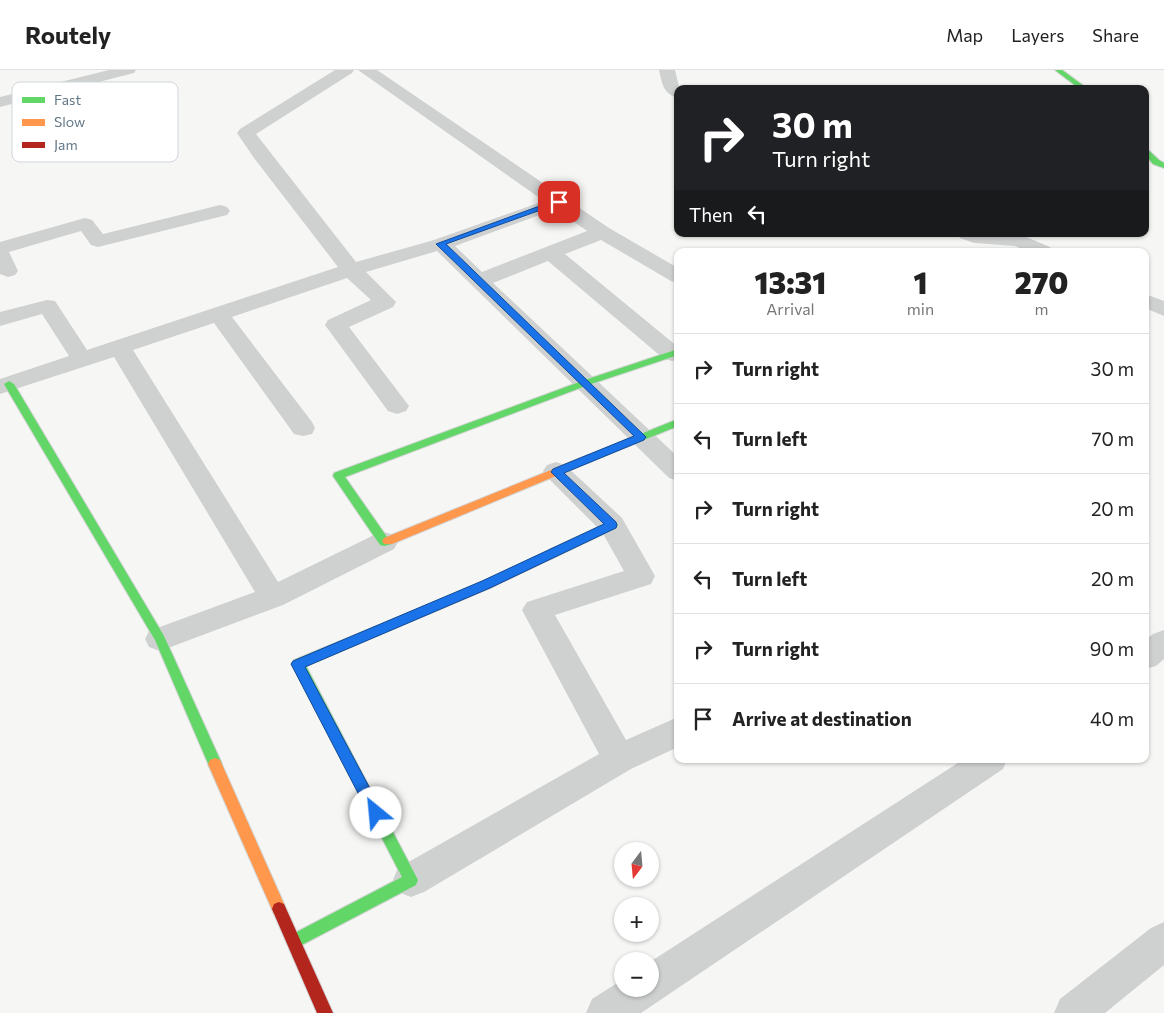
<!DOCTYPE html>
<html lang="en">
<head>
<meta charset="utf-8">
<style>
	body { margin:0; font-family:Commissioner,sans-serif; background:#f2f2f2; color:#222; height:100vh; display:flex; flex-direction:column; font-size:19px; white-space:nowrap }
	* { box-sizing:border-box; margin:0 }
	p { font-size:16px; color:#767676 }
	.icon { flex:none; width:28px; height:28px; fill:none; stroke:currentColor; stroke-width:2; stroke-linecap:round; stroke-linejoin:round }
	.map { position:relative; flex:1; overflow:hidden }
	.details { position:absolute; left:674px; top:178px; width:475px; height:515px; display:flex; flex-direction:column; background:#fff; border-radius:10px; box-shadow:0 1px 4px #0004 }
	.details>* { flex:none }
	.hud { position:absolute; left:674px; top:15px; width:475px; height:152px; border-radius:10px; box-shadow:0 1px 4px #0004; background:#202124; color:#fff; overflow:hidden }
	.needle { width:32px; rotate:196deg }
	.tools { position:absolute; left:614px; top:772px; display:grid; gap:10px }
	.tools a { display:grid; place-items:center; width:45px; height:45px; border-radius:50%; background:#fff; box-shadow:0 1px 4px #0004; font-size:25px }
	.pin { position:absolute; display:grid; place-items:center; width:42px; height:42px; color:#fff; margin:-21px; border-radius:10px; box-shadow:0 2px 8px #0006 }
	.me { position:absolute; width:55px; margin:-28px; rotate:332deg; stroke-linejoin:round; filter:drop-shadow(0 0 4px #0008) }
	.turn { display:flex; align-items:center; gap:18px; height:105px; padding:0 15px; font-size:22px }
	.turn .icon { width:65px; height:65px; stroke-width:2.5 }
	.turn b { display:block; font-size:35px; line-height:42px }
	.then { display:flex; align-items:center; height:48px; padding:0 15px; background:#0003; gap:10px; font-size:19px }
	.eta { display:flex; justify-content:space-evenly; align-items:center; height:85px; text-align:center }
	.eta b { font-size:30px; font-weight:800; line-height:35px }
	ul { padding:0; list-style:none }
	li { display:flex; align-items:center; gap:15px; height:70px; padding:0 15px; border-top:1px solid #e0e0e0 }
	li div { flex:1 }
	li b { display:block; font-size:19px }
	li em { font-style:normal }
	header { display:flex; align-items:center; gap:30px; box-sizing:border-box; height:70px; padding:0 25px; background:#fff; border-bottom:1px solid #e0e0e0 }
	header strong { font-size:24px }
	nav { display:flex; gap:28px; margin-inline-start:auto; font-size:18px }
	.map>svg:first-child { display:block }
</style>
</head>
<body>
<header>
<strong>Routely</strong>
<nav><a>Map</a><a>Layers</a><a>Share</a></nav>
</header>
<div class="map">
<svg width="1164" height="943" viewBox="0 0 1164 943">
	<rect width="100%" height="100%" fill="#f6f6f4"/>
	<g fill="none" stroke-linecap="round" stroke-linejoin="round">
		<defs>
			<g id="fast">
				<polygon points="1055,0 1062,0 1088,19 1080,19"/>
				<polygon points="1145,77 1159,90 1164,93 1164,98 1153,94 1145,84"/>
				<polygon points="678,279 678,285 588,315 345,407 387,467 392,468 394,471 392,474 384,476 380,475 333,406 334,403 582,311"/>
				<polygon points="9,311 14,314 164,566 222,694 220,698 215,700 210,698 155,570 4,314"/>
				<polygon points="678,349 678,356 592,391 588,393 583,389 584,387"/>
				<polygon points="612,451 618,455 616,458 557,486 549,486 547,483 549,480"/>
				<polygon points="377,556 381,558 383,561 381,564 306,596 418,810 416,815 294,879 289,876 286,871 289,866 402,807 292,594 294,590"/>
			</g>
			<g id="slow">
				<polygon points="588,385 592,387 593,389 592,391 392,474 384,474 382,471 384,468"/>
				<polygon points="215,688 220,690 284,834 286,839 284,844 279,846 274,844 208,694 210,690"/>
			</g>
			<g id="jam">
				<polygon points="553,479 557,480 559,483 557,486 490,518 381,564 377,566 373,564 371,561 373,558 482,512"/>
				<polygon points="279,832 284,834 333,943 317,943 272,839 274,834"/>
			</g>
		</defs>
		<!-- fast casing -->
		<use href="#fast" stroke="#d2d4d4" stroke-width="2"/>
		<!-- slow casing -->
		<use href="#slow" stroke="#d2d4d4" stroke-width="2"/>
		<!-- jam casing -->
		<use href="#jam" stroke="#d2d4d4" stroke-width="2"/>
		<!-- street -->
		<g fill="#cfd1d1" fill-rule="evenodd">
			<polygon points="109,0 136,0 134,3 0,37 0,27"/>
			<path d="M335 0H354L352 3 256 64 356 192 434 170 544 131 358 0H377L609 158 678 198V213L671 211 601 170 565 184 678 277V290L672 291 664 289 548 191 493 213 678 387V411L669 408 437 181 366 202 396 232 393 237 349 257 409 336 406 341 397 344 388 341 325 255 328 250 371 230 347 208 232 247 312 352 315 358 312 364 303 366 294 364 214 253 133 280 278 512 374 465 384 462 394 465 398 472 394 479 283 535 160 581 149 577 145 569 149 561 255 522 114 287 0 324V309L69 286 42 244 0 256V242L47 230 55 231 87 280 338 197 254 88 237 63 240 59ZM556 139 587 161 482 202 455 176Z"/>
			<path d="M659 0H675L679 17 683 19H678V28C663 24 662 13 659 0Z"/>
			<polygon points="220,135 227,137 230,141 227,145 98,177 91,175 81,161 9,182 18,201 15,205 8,207 0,204 0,172 85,148 92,150 103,164"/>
			<polygon points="957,164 1019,164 1050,177 1053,181 1027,181 1015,176 974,173 960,168"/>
			<polygon points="1145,224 1164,231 1164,246 1145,238"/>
			<polygon points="556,392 565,395 622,448 655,506 651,514 555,545 626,670 678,647 678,677 631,699 424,822 411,827 398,822 393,810 398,798 599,684 522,540 527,532 624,501 602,462 547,407 543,401 547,395"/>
			<polygon points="1164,560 1164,589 1156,596 1145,599 1145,570 1153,564"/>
			<polygon points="964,689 1007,689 1003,699 641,943 586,943 592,929 622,910 622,919 650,919 650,892"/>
			<polygon points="1164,852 1164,895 1105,943 1054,943 1060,929 1151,858"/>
		</g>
		<!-- fast -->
		<use href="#fast" fill="#63d668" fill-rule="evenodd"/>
		<!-- slow -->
		<use href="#slow" fill="#ff974d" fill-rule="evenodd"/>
		<!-- jam -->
		<use href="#jam" fill="#b3261e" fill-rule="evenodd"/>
	</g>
	<!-- route -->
	<polygon fill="#1a73e8" stroke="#114b97" points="556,130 563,132 446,174 646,367 644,370 564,403 616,452 617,455 616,458 490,518 305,597 381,739 383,743 381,748 376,750 371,748 291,594 293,591 482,511 604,454 551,402 553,399 634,366 436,174"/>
	<!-- legend -->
	<rect x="12" y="12" width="166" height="80" rx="8" fill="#fff" stroke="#d0d6db" stroke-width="1"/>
	<rect x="22" y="27" width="23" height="6" fill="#63d668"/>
	<rect x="22" y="49" width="23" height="7" fill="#ff974d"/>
	<rect x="22" y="72" width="23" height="6" fill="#b3261e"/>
	<g font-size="14" fill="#637887">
		<text x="54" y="35">Fast</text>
		<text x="54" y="57">Slow</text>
		<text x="54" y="80">Jam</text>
	</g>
</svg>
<div class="tools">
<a><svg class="needle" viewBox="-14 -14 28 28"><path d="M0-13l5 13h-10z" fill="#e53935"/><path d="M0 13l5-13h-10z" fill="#767676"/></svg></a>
<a>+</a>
<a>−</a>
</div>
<div class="pin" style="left:559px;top:132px;background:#d93025"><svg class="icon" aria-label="arrive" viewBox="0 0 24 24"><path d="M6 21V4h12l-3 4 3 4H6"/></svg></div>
<svg class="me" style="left:376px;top:743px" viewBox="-20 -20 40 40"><circle r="19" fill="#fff"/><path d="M0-13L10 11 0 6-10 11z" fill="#1a73e8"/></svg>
<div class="hud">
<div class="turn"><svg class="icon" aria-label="right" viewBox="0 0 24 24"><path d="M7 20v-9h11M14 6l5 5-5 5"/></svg><div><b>30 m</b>Turn right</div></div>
<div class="then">Then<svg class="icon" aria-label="left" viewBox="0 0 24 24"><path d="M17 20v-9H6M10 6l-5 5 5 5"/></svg></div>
</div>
<section class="details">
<div class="eta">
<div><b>13:31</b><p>Arrival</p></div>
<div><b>1</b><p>min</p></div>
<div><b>270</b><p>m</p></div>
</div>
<ul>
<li><svg class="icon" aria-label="right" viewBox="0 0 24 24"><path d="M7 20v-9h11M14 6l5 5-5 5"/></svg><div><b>Turn right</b></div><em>30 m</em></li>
<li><svg class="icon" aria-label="left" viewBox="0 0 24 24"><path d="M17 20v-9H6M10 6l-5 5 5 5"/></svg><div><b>Turn left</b></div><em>70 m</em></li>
<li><svg class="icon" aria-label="right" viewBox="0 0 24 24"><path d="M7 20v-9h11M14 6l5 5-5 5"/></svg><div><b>Turn right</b></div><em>20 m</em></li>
<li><svg class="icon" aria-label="left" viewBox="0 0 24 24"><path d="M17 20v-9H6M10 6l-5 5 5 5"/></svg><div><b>Turn left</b></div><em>20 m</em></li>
<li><svg class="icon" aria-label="right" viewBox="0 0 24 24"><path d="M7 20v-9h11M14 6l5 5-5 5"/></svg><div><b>Turn right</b></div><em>90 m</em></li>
<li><svg class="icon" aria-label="arrive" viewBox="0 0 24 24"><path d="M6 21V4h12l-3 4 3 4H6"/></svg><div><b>Arrive at destination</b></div><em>40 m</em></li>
</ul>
</section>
</div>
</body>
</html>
